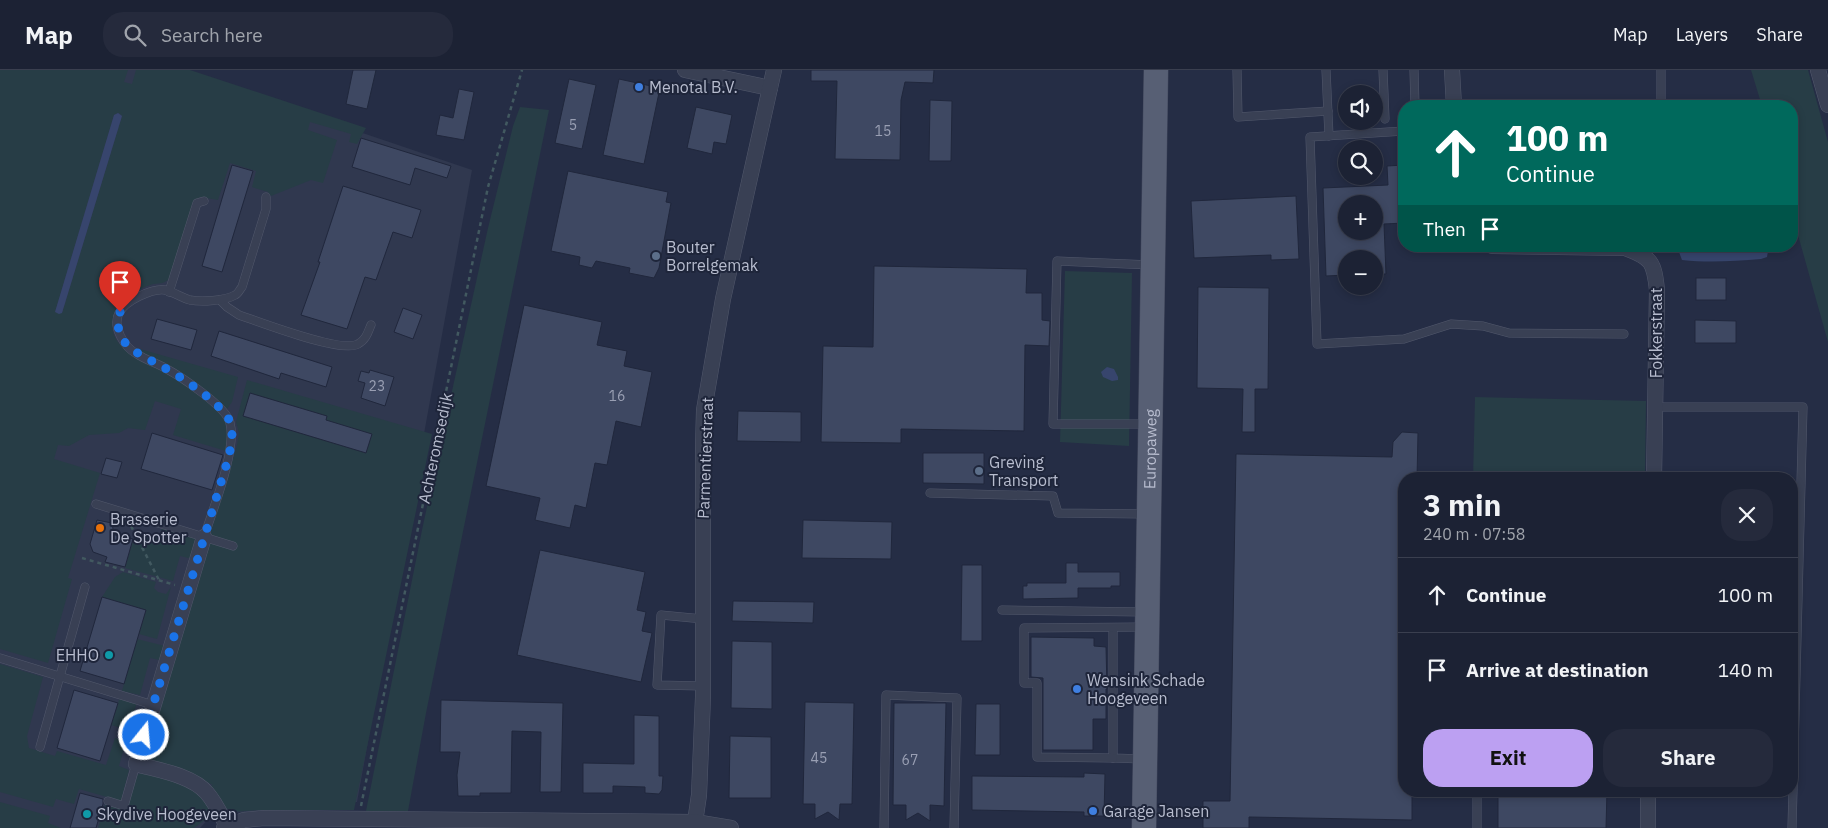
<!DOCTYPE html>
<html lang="en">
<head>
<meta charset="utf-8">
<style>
	body { margin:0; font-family:"IBM Plex Sans",sans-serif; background:#252a3c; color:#f1f3f6; height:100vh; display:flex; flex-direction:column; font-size:19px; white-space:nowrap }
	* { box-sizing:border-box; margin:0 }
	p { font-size:16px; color:#a0a4ac }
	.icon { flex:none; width:28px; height:28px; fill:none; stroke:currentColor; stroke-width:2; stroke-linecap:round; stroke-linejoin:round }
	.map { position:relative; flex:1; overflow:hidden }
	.panel { position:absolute; left:1398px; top:402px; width:400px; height:325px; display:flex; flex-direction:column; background:#1c2234; border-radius:20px; box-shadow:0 2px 8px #0003,0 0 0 1px #3a3f4f }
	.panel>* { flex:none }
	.hud { position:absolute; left:1398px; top:30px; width:400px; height:152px; border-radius:20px; box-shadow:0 2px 8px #0003,0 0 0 1px #3a3f4f; background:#00695c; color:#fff; overflow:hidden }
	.controls { position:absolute; left:1338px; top:15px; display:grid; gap:10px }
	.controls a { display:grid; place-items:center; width:45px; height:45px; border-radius:50%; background:#1c2234; box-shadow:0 2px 8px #0003,0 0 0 1px #3a3f4f; font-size:25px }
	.pin { position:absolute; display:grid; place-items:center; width:42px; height:42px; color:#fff; margin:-51px -21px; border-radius:50% 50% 50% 0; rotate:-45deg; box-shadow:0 0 5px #0007 }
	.pin .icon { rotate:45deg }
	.me { position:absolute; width:55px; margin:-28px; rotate:17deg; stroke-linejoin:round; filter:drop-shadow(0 0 4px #0008) }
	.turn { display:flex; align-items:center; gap:18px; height:105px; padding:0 25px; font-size:22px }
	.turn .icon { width:65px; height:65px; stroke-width:2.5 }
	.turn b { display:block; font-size:35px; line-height:42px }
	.then { display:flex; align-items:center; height:48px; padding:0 25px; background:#0003; gap:10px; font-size:19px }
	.round { display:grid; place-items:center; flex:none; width:52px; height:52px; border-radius:20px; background:#252a3c }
	.headline { display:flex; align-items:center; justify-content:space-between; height:85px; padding:0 25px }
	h1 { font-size:30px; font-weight:700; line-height:38px }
	.action { display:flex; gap:10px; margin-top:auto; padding:10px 25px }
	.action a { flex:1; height:58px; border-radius:20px; background:#bca0f2; color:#111; font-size:20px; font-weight:700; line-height:58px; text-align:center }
	.action a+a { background:#252a3c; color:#f1f3f6 }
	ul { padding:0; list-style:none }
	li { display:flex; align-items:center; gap:15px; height:75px; padding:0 25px; border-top:1px solid #3a3f4f }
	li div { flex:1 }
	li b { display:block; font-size:19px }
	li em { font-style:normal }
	header { display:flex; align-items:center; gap:30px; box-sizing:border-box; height:70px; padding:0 25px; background:#1c2234; border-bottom:1px solid #3a3f4f }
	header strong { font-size:24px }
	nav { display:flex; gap:28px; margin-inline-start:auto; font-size:18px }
	.search { width:350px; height:45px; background:#252a3c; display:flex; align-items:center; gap:12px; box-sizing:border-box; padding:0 18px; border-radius:20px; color:#a0a4ac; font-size:19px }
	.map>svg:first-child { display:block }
</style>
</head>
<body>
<header>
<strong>Map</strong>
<div class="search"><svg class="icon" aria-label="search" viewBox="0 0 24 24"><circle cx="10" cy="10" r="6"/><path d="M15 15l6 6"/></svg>Search here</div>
<nav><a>Map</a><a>Layers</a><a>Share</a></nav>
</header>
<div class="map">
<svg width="1828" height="758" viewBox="0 0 1828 758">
	<rect width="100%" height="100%" fill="#252d45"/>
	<!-- airport -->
	<polygon fill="#30384f" points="0,0 176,0 472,100 357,732 212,745 200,758 0,758"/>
	<!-- green -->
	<g fill="#273d46" fill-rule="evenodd">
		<path d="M0 0H128L124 12 132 14 136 0H190L366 58 357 74 349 72 351 64 310 52 308 60 337 70 323 113 311 110 271 126 268 122 252 117 256 101 230 93 218 130 200 127 195 132 170 208C164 214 161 213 153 214 144 217 133 221 126 228 121 232 117 241 114 248 103 281 156 295 177 308 188 315 218 336 224 347 230 358 227 369 226 381L173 365 181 339 155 331 145 360 128 358 119 363 89 365 69 376 58 375 54 389 100 403 68 508 72 509 48 593 0 579ZM119 43 122 46 62 243 55 242 114 45Z"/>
		<polygon points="1751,0 1808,0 1828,72 1828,272 1791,140 1791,36 1762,36"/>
		<polygon points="520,37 549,40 426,643 408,741 366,741 422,460 454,312 488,158 513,56"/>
		<polygon points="1065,201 1132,203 1129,376 1060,372"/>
		<path d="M133 277 238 307 232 332 227 339C196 310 170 297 133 277Z"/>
		<polygon points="247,310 432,364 354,740 261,740 233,742 224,737 208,716 213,715 187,704 151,692 146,685 146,676 237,375 239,363 236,352"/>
		<polygon points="1475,327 1646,331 1645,409 1473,409"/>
		<polygon points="162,458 197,469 192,489 180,486 173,511 125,498 135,464 136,465 134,460 159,468"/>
		<polygon points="123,502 156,512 154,518 158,522 166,524 171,517 157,569 139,564 146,540 102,527 115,507"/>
		<polygon points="137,569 165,576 160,590 150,588 140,625 122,621"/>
		<polygon points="0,594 43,607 27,666 29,678 55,686 57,681 106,695 115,668 126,671 119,696 129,700 121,731 79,719 74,734 56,729 53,737 0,722"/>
		<polygon points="120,627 137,632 130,656 140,659 138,663 111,655"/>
		<polygon points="145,702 190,717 203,726 213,744 194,758 98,758 105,735 124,740 136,705"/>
		<polygon points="0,732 50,746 48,753 61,758 0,758"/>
	</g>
	<!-- water -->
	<g fill="#37456d">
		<polygon points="118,43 122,46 62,243 59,244 55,242 114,45"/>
		<path d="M1680 176H1765L1768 181 1767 187 1761 189C1735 191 1709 193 1682 190L1679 182Z"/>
		<polygon points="1107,297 1114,299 1118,307 1118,310 1112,311 1103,307 1101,302"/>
	</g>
	<!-- building -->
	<g fill="#3e4862" stroke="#20273c" fill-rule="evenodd">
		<polygon points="353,0 376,0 367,39 346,34"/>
		<polygon points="811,0 934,0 933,13 905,12 901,30 900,90 835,89 837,11 811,11"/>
		<polygon points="569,9 596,15 582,79 555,73"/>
		<polygon points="619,9 660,18 644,94 603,85"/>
		<polygon points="459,19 474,22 464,70 436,65 440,45 453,48"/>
		<polygon points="930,30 952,31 951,91 929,91"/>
		<polygon points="696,37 732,45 726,74 714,72 712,84 687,78"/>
		<polygon points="361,68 451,96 447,108 415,98 410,115 352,97"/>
		<polygon points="232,95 253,101 222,202 202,196"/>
		<path d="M1404 95V153L1384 154 1386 204H1374V189H1346V205L1326 206 1323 118 1388 115 1387 96ZM1346 134H1374V161H1346Z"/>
		<polygon points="568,101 668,122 666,132 671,133 659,198 654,208 629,203 630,198 596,191 592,198 579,195 580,187 551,181"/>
		<polygon points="343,116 421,140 412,168 393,162 376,210 365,207 347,259 301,245 320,192 318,192"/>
		<polygon points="1296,126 1299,189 1271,190 1271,185 1194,188 1191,131"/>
		<polygon points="874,196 1027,199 1026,223 1042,223 1042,250 1050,251 1049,276 1025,275 1024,361 901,359 901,373 821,372 823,276 873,277"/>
		<rect x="1696" y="208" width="30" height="22"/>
		<polygon points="1198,217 1269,218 1268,319 1255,319 1255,362 1242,362 1243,319 1197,318"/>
		<polygon points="524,235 602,252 597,275 627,281 624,296 652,302 641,357 616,351 607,395 595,393 586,438 575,435 570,458 535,450 540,428 486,416"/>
		<polygon points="403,238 422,245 413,269 394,262"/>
		<polygon points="157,249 197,260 191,280 151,269"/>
		<polygon points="1695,250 1736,251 1736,273 1695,273"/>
		<polygon points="219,261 332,297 326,317 281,303 279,309 211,286"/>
		<polygon points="370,300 394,307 385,336 361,328 365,313 358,311 361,301 369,303"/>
		<polygon points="250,323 327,346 326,350 372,364 366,383 243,346"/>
		<polygon points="738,341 801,342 801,372 737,371"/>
		<polygon points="1402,362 1418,363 1417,409 1404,409 1404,721 1412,721 1412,750 1249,747 1249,758 1203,758 1203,731 1230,731 1236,384 1392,387 1393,372"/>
		<polygon points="152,363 223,385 212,420 141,399"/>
		<polygon points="923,383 984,383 984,414 923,413"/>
		<polygon points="106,388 122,392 117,408 101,404"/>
		<polygon points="97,450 112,453 113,459 111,464 133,469 125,497 105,492 107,487 93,482 90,474"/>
		<polygon points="803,450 892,452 891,489 802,488"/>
		<polygon points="540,480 645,502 637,540 646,542 642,561 652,563 641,612 517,585"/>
		<polygon points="1066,493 1078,493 1078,502 1120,502 1120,516 1111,516 1111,518 1078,518 1078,528 1023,529 1023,516 1027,516 1027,513 1066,513"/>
		<polygon points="962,495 982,495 982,571 961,571"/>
		<polygon points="102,527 146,540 124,614 80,601"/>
		<polygon points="733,531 814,532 813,553 732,551"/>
		<polygon points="1031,567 1094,568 1094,576 1106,577 1107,619 1106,619 1106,649 1093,649 1093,680 1043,680 1043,608 1031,607"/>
		<polygon points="732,571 772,572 772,639 731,638"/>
		<polygon points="74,620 118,633 100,691 57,678"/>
		<polygon points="441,630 563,633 561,722 540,722 541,662 512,661 511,723 480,723 480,726 458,726 457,705 460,682 440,682"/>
		<polygon points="805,632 854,633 852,734 840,734 839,750 828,742 815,749 815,734 803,734"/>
		<polygon points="894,633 946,633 944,736 930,735 930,751 918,743 906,750 906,735 893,735"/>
		<polygon points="976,634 1000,634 1000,685 975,685"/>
		<polygon points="634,645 659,646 659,706 663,706 662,720 659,724 645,723 645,717 613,716 613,723 583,723 583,693 634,694"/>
		<polygon points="730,666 771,667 771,728 729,728"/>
		<polygon points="1084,703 1105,704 1104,746 1084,746 1084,742 972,740 972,706 1084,707"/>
		<polygon points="1498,721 1607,721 1606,758 1498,758"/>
		<polygon points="80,723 103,729 103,734 96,758 70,758"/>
	</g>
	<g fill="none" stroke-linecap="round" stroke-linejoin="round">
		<defs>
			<g id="lane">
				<polyline points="1237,0 1238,47 1328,41"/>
				<polyline points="1326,0 1329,66"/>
				<polyline points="1383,0 1385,49"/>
				<polyline points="1414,0 1415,36"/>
				<polyline points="1661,36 1661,0"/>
				<polyline points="1404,61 1310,67 1317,274 1404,269 1451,254 1483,256 1509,263 1624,264"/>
				<polyline points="1644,185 1651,176"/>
				<polyline points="169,222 197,133 204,131"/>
				<path d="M220 230 227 237 239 245C260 252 342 284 358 274 366 270 368 262 371 255"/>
				<polyline points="1655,337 1803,337 1792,758"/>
				<polyline points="1148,354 1053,354 1057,191 1151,195"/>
				<polyline points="930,423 1053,426 1058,443 1147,444"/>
				<polyline points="96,434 233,476"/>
				<path d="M204 467C213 439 237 380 230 353 227 337 180 306 165 298 156 293 146 290 137 284 124 277 112 257 119 243 125 231 152 218 165 220 174 222 182 228 190 230 201 232 225 231 235 225 238 224 240 219 242 217L266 139V127"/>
				<polyline points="1002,540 1145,542"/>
				<polyline points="1113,558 1113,688 1143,689"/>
				<polyline points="0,588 153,635"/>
				<polyline points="703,616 657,615 661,545 703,549"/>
				<polyline points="40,677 85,517"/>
				<polyline points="1113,688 1037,687 1037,613 1024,613 1024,558 1145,557"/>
				<polyline points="108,731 124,736 136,694"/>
				<polyline points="884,758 886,625 957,628 954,758"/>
				<polyline points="1477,758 1477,721"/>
			</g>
			<g id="street">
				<polyline points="685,0 770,18"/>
				<polyline points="1452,0 1454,36"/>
				<polyline points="1818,0 1828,35"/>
				<path d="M1492 176 1625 178C1652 188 1654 192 1657 220L1654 409"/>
				<path d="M204 467 136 694C157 700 192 705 207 723 215 732 221 745 227 756"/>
				<polyline points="695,752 699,725 703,627 703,378 704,340 723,229 774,0"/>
				<polyline points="224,758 244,750 264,748 695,752 731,758"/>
				<polyline points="1648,758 1648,721"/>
			</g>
			<g id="primary">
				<path id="s1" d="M1144 758 1156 0"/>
			</g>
		</defs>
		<!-- lane casing -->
		<use href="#lane" stroke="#52586c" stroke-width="9"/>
		<!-- street casing -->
		<use href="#street" stroke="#52586c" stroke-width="16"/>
		<!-- primary casing -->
		<use href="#primary" stroke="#43495e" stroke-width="25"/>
		<!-- path -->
		<g stroke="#425960" stroke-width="2.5" stroke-dasharray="4 4" stroke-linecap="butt">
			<polyline points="131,456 159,510"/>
			<polyline points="82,488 175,515"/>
			<polyline points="361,736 488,117 522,0"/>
		</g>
		<!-- lane -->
		<use href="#lane" stroke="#394054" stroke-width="8"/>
		<!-- street -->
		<use href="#street" stroke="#394054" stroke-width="15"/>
		<!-- primary -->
		<use href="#primary" stroke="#575f74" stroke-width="24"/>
	</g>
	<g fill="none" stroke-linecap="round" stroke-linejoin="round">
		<!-- route -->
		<path stroke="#1a73e8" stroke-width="9" stroke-dasharray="0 16.2" d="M120 242C110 276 143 285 165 298 181 307 224 335 230 352 234 363 231 375 229 386L144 665"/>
	</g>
	<!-- markers -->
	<g fill="#3f7fe0" stroke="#1e253a" stroke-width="2">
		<circle cx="639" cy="17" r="5"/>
		<circle cx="1077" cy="619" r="5"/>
		<circle cx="1093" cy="741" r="5"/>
	</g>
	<g fill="#5c6f8a" stroke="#1e253a" stroke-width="2">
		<circle cx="656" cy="186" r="5"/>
		<circle cx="979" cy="401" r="5"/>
	</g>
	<circle fill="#e8710a" stroke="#1e253a" stroke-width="2" cx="100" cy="458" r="5"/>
	<g fill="#0f9aa8" stroke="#1e253a" stroke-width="2">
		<circle cx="109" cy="585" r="5"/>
		<circle cx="87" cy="744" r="5"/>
	</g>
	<g text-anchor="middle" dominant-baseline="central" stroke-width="4" stroke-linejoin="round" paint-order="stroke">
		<!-- number labels -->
		<g font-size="14" fill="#999fb3">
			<text x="573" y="55">5</text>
			<text x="883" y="61">15</text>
			<text x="377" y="316">23</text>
			<text x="617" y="326">16</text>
			<text x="819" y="688">45</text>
			<text x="910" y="690">67</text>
		</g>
		<!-- poi labels -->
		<g font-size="16" fill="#b7bcce" stroke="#1e253a" text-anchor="start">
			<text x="649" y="17">Menotal B.V.</text>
			<text x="666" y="177">Bouter<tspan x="666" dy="18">Borrelgemak</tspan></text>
			<text x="989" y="392">Greving<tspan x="989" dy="18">Transport</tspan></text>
			<text x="110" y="449">Brasserie<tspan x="110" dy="18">De Spotter</tspan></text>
			<text x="99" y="585" text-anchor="end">EHHO</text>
			<text x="1087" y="610">Wensink Schade<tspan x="1087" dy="18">Hoogeveen</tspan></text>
			<text x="1103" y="741">Garage Jansen</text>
			<text x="97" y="744">Skydive Hoogeveen</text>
		</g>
		<!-- street labels -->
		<g font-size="16" fill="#b7bcce" stroke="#1e253a">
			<text transform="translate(1656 263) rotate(-90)">Fokkerstraat</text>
			<text transform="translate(435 378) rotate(-78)">Achteromsedijk</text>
			<text stroke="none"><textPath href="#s1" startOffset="379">Europaweg</textPath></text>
			<text transform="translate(705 388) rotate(-88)">Parmentierstraat</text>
		</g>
	</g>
</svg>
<div class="controls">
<a><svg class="icon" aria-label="sound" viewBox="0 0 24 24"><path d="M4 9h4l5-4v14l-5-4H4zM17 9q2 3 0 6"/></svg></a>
<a><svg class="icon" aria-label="search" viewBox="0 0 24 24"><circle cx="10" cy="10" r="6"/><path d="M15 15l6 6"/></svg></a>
<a>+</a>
<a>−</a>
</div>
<div class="pin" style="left:120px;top:242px;background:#d93025"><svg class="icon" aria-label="arrive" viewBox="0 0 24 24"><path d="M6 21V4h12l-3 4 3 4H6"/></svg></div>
<svg class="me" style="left:144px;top:665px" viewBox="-20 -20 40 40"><circle r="17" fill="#1a73e8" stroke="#fff" stroke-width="3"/><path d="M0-11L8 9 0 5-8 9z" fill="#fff"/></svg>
<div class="hud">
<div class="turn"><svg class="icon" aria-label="ahead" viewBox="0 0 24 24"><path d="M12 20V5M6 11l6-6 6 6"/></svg><div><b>100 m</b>Continue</div></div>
<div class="then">Then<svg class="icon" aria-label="arrive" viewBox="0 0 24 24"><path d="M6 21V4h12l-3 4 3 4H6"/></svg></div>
</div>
<section class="panel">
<div class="headline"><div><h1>3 min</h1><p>240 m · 07:58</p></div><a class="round"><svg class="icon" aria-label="close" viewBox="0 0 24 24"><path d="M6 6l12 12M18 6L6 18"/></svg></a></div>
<ul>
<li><svg class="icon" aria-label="ahead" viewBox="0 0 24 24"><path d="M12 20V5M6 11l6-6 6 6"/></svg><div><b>Continue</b></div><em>100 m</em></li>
<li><svg class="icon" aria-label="arrive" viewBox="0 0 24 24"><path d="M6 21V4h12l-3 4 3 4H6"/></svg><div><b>Arrive at destination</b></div><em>140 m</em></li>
</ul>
<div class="action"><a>Exit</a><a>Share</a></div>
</section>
</div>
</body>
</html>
